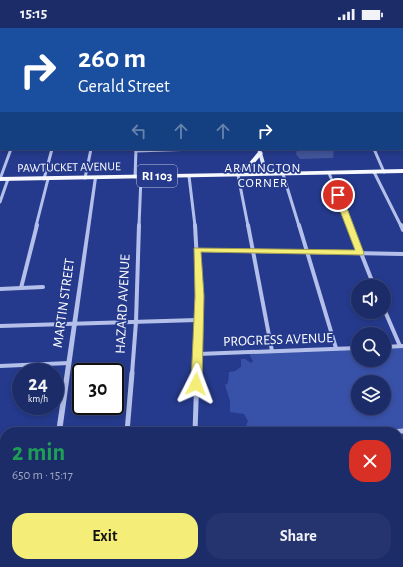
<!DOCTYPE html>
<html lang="en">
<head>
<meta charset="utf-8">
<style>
	body { margin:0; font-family:"Alegreya Sans",sans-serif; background:#25346f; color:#f1f3f6; height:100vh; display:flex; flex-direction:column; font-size:15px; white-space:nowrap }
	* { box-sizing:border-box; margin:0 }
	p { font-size:13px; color:#a0a7c0 }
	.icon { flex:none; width:22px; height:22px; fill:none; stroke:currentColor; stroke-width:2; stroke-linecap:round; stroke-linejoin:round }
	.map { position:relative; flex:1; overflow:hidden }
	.side { position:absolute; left:0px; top:399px; width:403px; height:140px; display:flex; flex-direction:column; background:#1c2c69; border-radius:16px 16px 0 0; box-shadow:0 2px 6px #0003,0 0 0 1px #3a487d }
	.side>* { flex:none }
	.guide { position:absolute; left:0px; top:0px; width:403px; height:122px; box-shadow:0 2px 6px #0003,0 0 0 1px #3a487d; background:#1a4fa0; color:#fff; overflow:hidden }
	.buttons { position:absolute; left:351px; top:251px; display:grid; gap:8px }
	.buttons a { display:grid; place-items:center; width:40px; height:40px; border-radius:50%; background:#1c2c69; box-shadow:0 2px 6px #0003,0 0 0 1px #3a487d; font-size:20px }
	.speed { position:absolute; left:12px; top:335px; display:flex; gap:8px; font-size:20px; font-weight:700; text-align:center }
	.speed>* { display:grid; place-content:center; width:52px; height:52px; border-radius:50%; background:#1c2c69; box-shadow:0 2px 6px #0003,0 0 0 1px #3a487d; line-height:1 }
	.speed small { font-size:10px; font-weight:400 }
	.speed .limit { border:2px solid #111; border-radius:6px; background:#fff; color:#111 }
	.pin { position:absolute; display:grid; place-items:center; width:34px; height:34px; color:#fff; margin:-17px; border:2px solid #fff; border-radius:50%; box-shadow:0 1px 4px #0007 }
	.me { position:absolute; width:44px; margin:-22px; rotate:3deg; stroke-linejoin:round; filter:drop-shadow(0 0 3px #0008) }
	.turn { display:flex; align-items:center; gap:14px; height:84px; padding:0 12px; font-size:18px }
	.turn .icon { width:52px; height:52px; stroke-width:2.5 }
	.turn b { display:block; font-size:28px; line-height:34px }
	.lanes { display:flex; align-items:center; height:38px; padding:0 12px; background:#0003; justify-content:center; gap:20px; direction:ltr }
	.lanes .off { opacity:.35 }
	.round { display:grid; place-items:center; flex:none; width:42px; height:42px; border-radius:16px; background:#25346f }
	.headline { display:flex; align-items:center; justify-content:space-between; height:68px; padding:0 12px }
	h1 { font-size:24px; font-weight:600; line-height:30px; color:#1e9e55 }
	.cta { display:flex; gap:8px; margin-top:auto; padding:8px 12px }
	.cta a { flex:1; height:46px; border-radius:16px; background:#f4ed78; color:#111; font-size:16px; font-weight:600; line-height:46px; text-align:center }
	.cta a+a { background:#25346f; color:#f1f3f6 }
	.status { display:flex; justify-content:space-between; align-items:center; height:28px; padding:0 20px; background:#1c2c69; direction:ltr }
	.status svg { height:11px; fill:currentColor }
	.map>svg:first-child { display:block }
</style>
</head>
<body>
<div class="status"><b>15:15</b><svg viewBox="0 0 49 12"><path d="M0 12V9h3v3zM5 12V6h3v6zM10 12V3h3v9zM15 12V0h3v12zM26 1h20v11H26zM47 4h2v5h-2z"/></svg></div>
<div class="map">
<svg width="403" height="539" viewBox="0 0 403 539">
	<rect width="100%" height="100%" fill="#253a8c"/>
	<!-- green -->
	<path fill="#3952a9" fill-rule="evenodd" d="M403 318V404L239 403 246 398 248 393 244 386 230 384V373L225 357 228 355 229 344 235 343 241 339V331H245L251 335 253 333 248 324 358 320V332H384V319ZM358 354H384V380H358Z"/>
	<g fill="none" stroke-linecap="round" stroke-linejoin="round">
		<!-- minor-far3 -->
		<g stroke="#b4c0ea" stroke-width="2.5">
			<polyline points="115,1 137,0"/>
			<polyline points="0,50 1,48"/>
		</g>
		<!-- minor-far2 -->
		<g stroke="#b4c0ea" stroke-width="3">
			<polyline points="402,105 403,107"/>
			<polyline points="374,121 384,144"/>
			<polyline points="136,123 196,121"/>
			<polyline points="374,144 401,198"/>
			<polyline points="329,145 350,198"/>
			<polyline points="283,146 299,198"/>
			<polyline points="238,147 248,198"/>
			<polyline points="189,148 195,198"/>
			<polyline points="135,149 136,121"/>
			<polyline points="85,150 91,121"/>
			<polyline points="0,151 11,121"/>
			<polyline points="44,151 52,121"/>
			<polyline points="0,174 8,151"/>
			<polyline points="36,198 48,151"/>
			<polyline points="139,198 141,149"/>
		</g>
		<!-- minor-far1 -->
		<g stroke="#b4c0ea" stroke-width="4">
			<polyline points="195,197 199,268 197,346"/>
			<polyline points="248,197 272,323"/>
			<polyline points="299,197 336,320"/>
			<polyline points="350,197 374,258"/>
			<polyline points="401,197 403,202"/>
			<polyline points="197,222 403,226"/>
			<polyline points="21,260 37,197"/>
			<polyline points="0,261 43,259"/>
			<polyline points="384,281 400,318"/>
			<polyline points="0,298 197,292"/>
			<polyline points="384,319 403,318"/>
			<polyline points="198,326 358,320"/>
			<polyline points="0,338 69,335"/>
			<polyline points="132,346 136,294 139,197"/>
		</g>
		<!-- minor -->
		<g stroke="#b4c0ea" stroke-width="5">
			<polyline points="127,404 132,345"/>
			<polyline points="195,404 197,345"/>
			<polyline points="392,404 403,403"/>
			<polyline points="0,456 5,455"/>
			<polyline points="398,465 403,465"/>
			<polyline points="119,534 119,539"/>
			<polyline points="199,534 199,539"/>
			<polyline points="369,534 370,539"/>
		</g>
		<!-- tertiary -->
		<g fill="#b4c0ea" fill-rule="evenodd">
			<polygon points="94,149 95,149 97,150 62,404 56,404"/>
			<polygon points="35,534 43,534 42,539 34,539"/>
		</g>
		<!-- secondary -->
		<g fill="#dee4f9" fill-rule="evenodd">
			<rect x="240" y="0" width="4" height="1"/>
			<polygon points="257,121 261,121 268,146 268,147 266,147 264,146"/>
		</g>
		<!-- primary -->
		<polygon fill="#f8f9fe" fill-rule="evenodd" points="260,123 263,125 252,138 236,145 403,141 403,145 0,153 0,149 231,145 231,143 248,136 258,124"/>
	</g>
	<!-- wall -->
	<polygon fill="#42559a" points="297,121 334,121 333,130 300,131 296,126"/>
	<!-- route -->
	<polygon fill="#f4ed78" stroke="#9f9a4e" points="338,165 342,167 364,225 363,227 201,224 204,268 202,356 196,360 193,359 191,356 195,268 194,220 355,222 334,167"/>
	<g text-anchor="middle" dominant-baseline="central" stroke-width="3.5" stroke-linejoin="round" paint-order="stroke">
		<!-- far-street labels -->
		<g font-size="12" fill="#fff" stroke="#253a8c">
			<text transform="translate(69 139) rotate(-1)">PAWTUCKET AVENUE</text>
		</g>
		<!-- far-neighbourhood labels -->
		<g font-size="13" letter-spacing="1" fill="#fff" stroke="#253a8c">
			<text x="263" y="140">ARMINGTON<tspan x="263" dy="15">CORNER</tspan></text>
		</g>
		<!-- shield labels -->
		<rect fill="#253a8c" stroke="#bec4dc" stroke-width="1" x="137" y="137" width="40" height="22" rx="3"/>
		<g font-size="13" font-weight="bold" fill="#fff">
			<text x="157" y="148">RI 103</text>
		</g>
		<!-- street labels -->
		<g font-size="14" fill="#fff" stroke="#253a8c">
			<text transform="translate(64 275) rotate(-82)">MARTIN STREET</text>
			<text transform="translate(123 276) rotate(-87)">HAZARD AVENUE</text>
			<text transform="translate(278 312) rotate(-2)">PROGRESS AVENUE</text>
		</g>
	</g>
</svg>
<div class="buttons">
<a><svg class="icon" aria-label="sound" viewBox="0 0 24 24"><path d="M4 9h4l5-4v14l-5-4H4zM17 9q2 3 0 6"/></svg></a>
<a><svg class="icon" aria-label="search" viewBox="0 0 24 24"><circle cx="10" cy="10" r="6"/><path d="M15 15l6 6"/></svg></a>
<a><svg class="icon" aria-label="layers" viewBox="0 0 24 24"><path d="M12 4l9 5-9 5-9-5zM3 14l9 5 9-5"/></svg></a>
</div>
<div class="speed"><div>24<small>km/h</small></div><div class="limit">30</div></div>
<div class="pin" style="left:338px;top:167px;background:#d93025"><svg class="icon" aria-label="arrive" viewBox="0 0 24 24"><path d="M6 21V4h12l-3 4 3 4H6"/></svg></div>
<svg class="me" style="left:196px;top:356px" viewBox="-20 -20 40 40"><path d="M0-17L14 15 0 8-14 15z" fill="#f4ed78" stroke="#fff" stroke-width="4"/></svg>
<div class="guide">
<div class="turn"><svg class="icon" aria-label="right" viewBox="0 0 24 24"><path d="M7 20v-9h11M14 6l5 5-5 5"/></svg><div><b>260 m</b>Gerald Street</div></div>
<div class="lanes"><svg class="icon off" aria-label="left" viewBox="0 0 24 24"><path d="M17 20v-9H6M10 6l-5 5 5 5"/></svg><svg class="icon off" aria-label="ahead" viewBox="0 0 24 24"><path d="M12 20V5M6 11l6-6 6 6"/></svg><svg class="icon off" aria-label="ahead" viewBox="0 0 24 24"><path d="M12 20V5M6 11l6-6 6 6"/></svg><svg class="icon" aria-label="right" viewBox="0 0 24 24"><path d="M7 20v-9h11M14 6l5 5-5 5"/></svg></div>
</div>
<section class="side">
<div class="headline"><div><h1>2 min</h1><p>650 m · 15:17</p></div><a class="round" style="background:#d93025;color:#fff"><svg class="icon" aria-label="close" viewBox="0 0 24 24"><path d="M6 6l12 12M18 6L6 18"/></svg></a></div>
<div class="cta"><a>Exit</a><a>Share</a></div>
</section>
</div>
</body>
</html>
